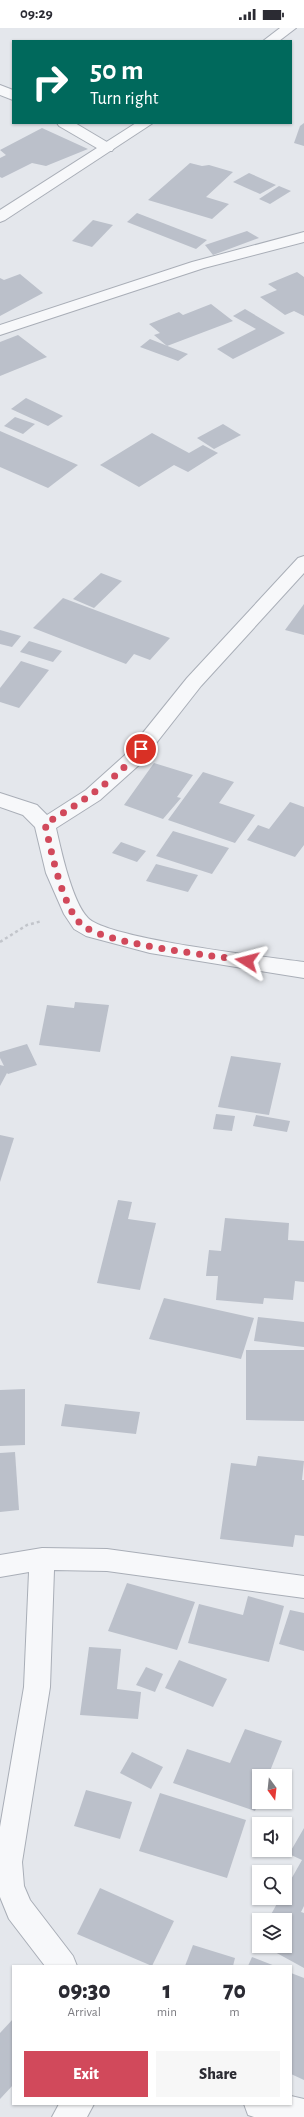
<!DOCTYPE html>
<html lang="en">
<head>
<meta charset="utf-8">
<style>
	body { margin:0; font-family:"Alegreya Sans",sans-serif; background:#f7f7f7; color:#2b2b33; height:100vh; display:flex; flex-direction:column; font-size:15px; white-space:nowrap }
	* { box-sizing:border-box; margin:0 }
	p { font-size:13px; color:#7c7c81 }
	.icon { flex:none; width:22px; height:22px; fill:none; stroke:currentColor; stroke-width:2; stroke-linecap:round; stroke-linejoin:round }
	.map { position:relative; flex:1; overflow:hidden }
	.sheet { position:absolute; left:12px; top:1937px; width:280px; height:140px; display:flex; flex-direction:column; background:#fff; border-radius:0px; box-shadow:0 1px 3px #0004 }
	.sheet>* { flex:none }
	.guide { position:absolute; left:12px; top:12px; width:280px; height:84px; border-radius:0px; box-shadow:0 1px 3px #0004; background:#00695c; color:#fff; overflow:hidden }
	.needle { width:26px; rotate:165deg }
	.fabs { position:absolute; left:252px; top:1741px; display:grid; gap:8px }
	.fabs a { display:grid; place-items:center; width:40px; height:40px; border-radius:0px; background:#fff; box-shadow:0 1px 3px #0004; font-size:20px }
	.pin { position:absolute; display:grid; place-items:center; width:34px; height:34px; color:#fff; margin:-17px; border:2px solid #fff; border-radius:50%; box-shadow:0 1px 4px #0007 }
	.me { position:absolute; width:44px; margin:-22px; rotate:279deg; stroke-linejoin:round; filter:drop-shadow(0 0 3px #0008) }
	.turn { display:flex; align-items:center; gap:14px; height:84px; padding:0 12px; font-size:18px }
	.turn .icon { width:52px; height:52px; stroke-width:2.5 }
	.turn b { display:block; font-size:28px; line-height:34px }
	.eta { display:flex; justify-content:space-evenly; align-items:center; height:68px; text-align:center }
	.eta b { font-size:24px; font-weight:800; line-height:28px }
	.action { display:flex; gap:8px; margin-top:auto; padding:8px 12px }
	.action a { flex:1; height:46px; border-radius:0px; background:#d1495b; color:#fff; font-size:16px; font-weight:800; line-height:46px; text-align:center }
	.action a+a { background:#f7f7f7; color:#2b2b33 }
	.status { display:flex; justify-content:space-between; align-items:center; height:28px; padding:0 20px; background:#fff; direction:ltr }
	.status svg { height:11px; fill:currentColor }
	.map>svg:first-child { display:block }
</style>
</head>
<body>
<div class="status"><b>09:29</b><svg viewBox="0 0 49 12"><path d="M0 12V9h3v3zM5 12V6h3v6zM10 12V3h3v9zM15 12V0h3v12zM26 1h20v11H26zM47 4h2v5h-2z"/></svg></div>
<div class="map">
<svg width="304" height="2089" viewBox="0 0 304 2089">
	<rect width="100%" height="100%" fill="#e4e7ec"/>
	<!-- building -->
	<g fill="#bbc0ca">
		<polygon points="304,95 304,118 294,115 300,98"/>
		<polygon points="42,100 88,121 46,138 32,135 2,150 0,149 0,130 6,127 0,122"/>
		<polygon points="190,135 202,138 209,137 233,144 206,169 229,176 212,191 148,172"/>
		<polygon points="249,145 276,157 260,166 233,154"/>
		<polygon points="279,158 291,163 270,176 259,171"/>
		<polygon points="137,185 207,212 196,221 127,194"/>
		<polygon points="93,192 113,197 92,219 72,213"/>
		<polygon points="247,203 259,210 213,227 205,217"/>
		<polygon points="297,244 304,249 304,288 294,283 285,287 260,269 277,262 268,256"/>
		<polygon points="20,246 43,265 0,288 0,250 4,252"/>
		<polygon points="211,276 233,293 167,318 154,307 160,305 149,296 179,284 183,287"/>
		<polygon points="245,281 285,305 233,331 217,321 256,301 233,288"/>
		<polygon points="18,307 47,329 0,348 0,314"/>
		<polygon points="150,311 170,319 188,326 178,333 140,319"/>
		<polygon points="26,370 63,388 48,398 11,381"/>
		<polygon points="15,389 35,396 23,406 4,398"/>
		<polygon points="223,396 241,407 214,421 197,410"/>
		<polygon points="0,403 78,437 48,460 0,439"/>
		<polygon points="152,405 189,425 203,417 218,425 188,444 174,437 139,459 100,437"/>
		<polygon points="101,545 122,553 94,580 73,571"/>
		<polygon points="63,570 170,610 150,632 134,626 126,636 33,600"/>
		<polygon points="304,576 304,607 285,602"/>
		<polygon points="0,602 21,608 12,619 0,616"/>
		<polygon points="29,613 62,623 53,634 20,624"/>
		<polygon points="21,633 49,642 19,680 0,674 0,660"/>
		<polygon points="154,735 193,747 177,769 181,770 163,791 124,777"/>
		<polygon points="203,744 234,754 219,775 255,787 235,815 168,792"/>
		<polygon points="290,774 304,779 304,817 295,829 247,812 258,797 269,801"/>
		<polygon points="173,803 229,820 212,846 156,828"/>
		<polygon points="121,814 146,823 137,834 112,825"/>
		<polygon points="156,836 198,847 188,864 146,853"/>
		<polygon points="75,974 109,977 100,1024 39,1017 47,977 74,980"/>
		<polygon points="27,1016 37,1037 8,1046 7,1045 0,1058 0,1037 4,1038 0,1030 0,1024"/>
		<polygon points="231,1028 281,1035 269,1087 218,1079"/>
		<polygon points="216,1086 235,1088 232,1103 213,1101"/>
		<polygon points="256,1087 290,1093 287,1104 253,1098"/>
		<polygon points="0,1107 14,1110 0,1154"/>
		<polygon points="118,1172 132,1174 128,1191 156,1195 140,1262 97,1255"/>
		<polygon points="225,1190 289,1195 288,1212 304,1213 304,1254 295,1253 293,1272 264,1270 263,1276 216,1272 218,1248 206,1248 209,1222 221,1223"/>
		<polygon points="164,1270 254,1290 241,1331 149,1311"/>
		<polygon points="258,1289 304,1294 304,1319 254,1313"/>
		<polygon points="246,1322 304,1322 304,1393 246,1392"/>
		<polygon points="25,1361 25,1417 0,1418 0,1362"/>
		<polygon points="65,1376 140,1384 136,1406 61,1398"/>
		<polygon points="15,1424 19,1482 0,1484 0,1425"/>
		<polygon points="258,1428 304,1433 302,1452 304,1452 304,1508 295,1507 293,1519 220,1511 231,1435 256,1438"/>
		<polygon points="127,1555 195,1574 177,1622 108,1603"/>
		<polygon points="248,1568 284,1578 269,1634 188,1615 199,1576 243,1587"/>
		<polygon points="290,1582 304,1585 304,1623 279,1616"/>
		<polygon points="89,1619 121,1621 117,1661 141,1664 138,1691 80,1687"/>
		<polygon points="179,1632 227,1651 213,1679 165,1660"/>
		<polygon points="146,1639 163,1646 155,1664 136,1657"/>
		<polygon points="245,1701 282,1713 268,1748 259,1748 259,1772 255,1783 173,1755 187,1721 230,1735"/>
		<polygon points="132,1724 163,1739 151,1761 120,1745"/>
		<polygon points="86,1762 132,1774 120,1811 74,1798"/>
		<polygon points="160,1765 246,1792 227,1850 139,1823"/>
		<polygon points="304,1800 304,1878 301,1884 304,1885 304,1940 264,1918 285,1918 285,1892 268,1892 280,1870 285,1870 285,1862 302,1832 289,1826"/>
		<polygon points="100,1860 174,1893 152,1938 77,1906"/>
		<polygon points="193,1917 235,1930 233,1938 185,1938"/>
		<polygon points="252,1929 275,1938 248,1938"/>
		<polygon points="291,1945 304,1950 304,2052 291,2046"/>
		<polygon points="13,1991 13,2057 0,2071 0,2005"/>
	</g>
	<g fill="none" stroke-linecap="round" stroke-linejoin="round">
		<defs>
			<g id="minor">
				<polygon points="0,57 13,62 13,72 0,67"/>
				<polygon points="57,95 75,95 112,117 114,120 112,123 102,123 59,98"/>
				<polygon points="304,204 304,214 204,240 0,307 0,297 192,234"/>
				<path d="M304 528V545L201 658 139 737 100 772 56 800C61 822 72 874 88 890 108 911 267 929 304 934V950L150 925 86 908 74 901 64 886 46 845 35 799 23 787 0 779V765L37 777 47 787 86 762 125 727 187 650 298 530Z"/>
				<polygon points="42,1520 107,1521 304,1548 304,1570 107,1543 54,1542 50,1659 22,1834 24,1858 30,1872 73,1928 77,1938 45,1938 9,1891 0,1869 0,1799 24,1659 29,1544 0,1549 0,1527"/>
				<polygon points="291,2068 304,2071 304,2089 254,2089 248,2087 244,2076 291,2076"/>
				<polygon points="59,2076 94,2076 87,2089 52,2089"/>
			</g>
			<g id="tertiary">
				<polygon points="280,0 296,0 279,13 263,13"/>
				<polygon points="136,95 153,95 5,192 0,194 0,182"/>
			</g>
		</defs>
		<!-- minor casing -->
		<use href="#minor" stroke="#a9aeb7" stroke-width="2"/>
		<!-- tertiary casing -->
		<use href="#tertiary" stroke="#a9aeb7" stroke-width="2"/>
		<!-- path -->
		<polyline stroke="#c2c5cb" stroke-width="2.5" stroke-dasharray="3 3" stroke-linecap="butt" points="0,914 27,897 42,893"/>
		<!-- minor -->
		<use href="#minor" fill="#f7f8fa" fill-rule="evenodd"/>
		<!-- tertiary -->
		<use href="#tertiary" fill="#f7f8fa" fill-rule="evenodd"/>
	</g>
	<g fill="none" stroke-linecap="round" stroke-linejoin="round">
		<!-- route -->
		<path stroke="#d1495b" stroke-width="7" stroke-dasharray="0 12.6" d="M141 721C115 753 80 775 45 796 51 822 62 878 81 896 104 917 213 927 247 933"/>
	</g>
</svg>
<div class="fabs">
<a><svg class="needle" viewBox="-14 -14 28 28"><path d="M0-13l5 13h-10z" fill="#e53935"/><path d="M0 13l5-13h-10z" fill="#7c7c81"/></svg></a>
<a><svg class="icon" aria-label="sound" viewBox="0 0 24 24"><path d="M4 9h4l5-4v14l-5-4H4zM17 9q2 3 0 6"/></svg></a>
<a><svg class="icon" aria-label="search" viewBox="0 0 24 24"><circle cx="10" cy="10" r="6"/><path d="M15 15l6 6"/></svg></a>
<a><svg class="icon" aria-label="layers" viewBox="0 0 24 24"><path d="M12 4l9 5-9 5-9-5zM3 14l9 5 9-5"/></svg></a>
</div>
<div class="pin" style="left:141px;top:721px;background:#d93025"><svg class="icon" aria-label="arrive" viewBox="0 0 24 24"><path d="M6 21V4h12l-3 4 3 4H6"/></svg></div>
<svg class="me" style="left:247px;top:933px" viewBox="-20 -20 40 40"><path d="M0-17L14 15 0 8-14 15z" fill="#d1495b" stroke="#fff" stroke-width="4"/></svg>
<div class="guide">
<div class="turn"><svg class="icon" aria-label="right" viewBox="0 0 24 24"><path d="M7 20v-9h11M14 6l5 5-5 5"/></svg><div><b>50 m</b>Turn right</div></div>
</div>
<section class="sheet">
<div class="eta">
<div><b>09:30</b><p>Arrival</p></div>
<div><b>1</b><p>min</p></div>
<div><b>70</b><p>m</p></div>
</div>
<div class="action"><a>Exit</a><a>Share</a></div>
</section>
</div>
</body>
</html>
